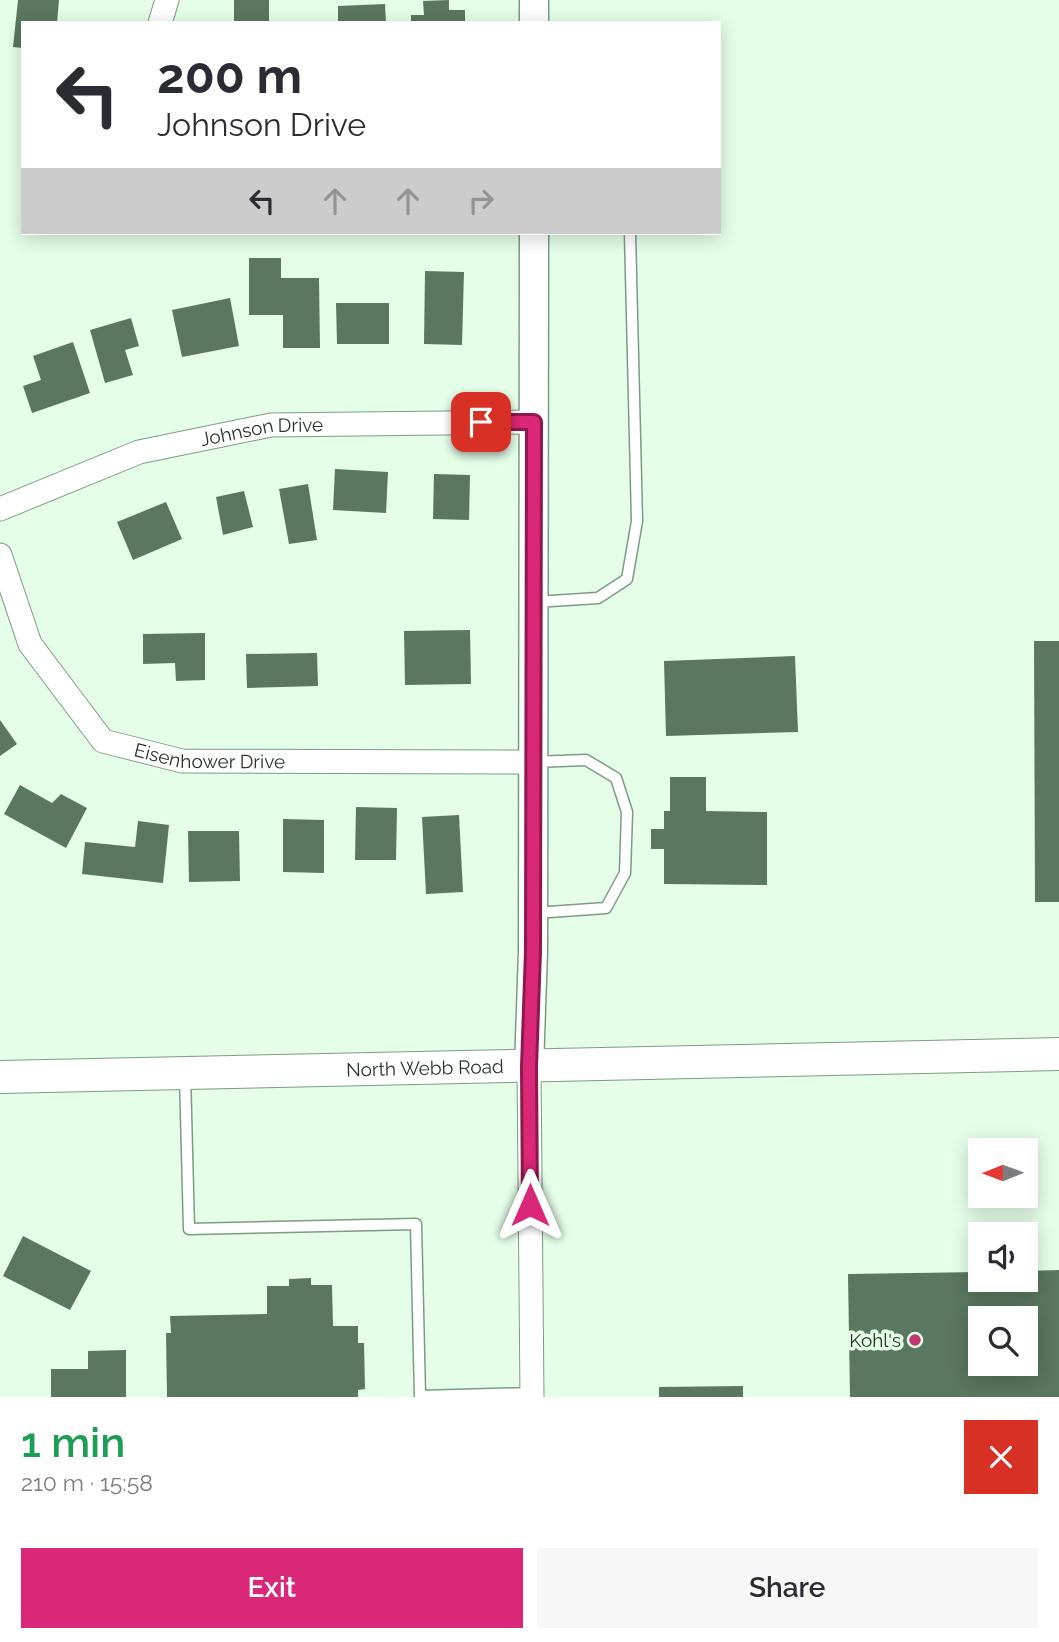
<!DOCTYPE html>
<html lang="en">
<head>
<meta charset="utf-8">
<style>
	body { margin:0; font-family:Raleway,sans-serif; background:#f7f7f7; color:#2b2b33; height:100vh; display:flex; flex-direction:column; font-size:26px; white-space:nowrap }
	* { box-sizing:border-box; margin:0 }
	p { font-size:23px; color:#7c7c81 }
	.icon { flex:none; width:38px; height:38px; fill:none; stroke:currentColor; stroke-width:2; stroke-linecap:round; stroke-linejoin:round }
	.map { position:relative; height:1397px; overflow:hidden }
	.details { display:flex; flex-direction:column; background:#fff; flex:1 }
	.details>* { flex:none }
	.top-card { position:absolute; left:21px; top:21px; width:700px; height:214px; border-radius:0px; box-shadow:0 4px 18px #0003; background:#fff; color:#2b2b33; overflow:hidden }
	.needle { width:46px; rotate:269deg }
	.buttons { position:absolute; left:968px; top:1138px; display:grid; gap:14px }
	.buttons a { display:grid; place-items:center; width:70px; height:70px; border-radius:0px; background:#fff; box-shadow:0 4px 18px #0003; font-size:35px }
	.pin { position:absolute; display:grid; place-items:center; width:60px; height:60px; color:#fff; margin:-30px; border-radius:14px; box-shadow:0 4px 10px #0006 }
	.me { position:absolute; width:77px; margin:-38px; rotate:0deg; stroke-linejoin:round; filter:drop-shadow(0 0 5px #0008) }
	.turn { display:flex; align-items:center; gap:24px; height:147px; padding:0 21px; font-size:32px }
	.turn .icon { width:91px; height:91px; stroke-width:2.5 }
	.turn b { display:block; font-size:49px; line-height:60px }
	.lanes { display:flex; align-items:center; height:66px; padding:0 21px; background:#0003; justify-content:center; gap:35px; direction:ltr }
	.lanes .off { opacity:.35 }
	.round { display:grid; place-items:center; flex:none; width:74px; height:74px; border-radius:0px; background:#f7f7f7 }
	.head { display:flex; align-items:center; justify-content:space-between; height:119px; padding:0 21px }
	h1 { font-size:42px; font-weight:600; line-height:52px; color:#1e9e55 }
	.cta { display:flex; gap:14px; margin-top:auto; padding:14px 21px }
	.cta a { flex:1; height:80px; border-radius:0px; background:#db2777; color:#fff; font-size:28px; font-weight:600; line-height:80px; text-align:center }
	.cta a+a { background:#f7f7f7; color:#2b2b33 }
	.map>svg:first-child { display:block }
</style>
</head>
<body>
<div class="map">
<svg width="1059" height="1397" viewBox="0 0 1059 1397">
	<rect width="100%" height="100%" fill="#e4fee8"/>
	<!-- building -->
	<g fill="#5a775f" fill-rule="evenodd">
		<polygon points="18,0 59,0 57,23 23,23 23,48 13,47"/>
		<rect x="234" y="0" width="35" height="23"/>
		<polygon points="449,0 449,10 465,10 465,23 411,23 411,15 424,15 423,1"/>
		<polygon points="385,4 386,23 338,23 338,6"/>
		<polygon points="249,258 281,258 281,278 319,278 320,348 283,348 283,315 249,315"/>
		<polygon points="425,271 464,272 462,345 424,344"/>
		<polygon points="230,298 239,346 182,357 172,310"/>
		<polygon points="336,303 389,303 389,344 337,344"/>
		<polygon points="131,318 139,346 125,350 133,375 105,383 90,330"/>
		<polygon points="73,342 90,393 32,413 23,386 41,380 33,356"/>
		<polygon points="335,469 388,472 386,513 333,510"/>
		<polygon points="434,474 470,475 469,520 433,519"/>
		<polygon points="308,484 317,540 289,544 279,489"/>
		<polygon points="244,491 253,527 223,535 216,497"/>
		<polygon points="166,502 182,539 133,560 117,522"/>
		<polygon points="470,630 471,684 405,685 404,631"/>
		<polygon points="205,633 205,680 176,681 175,663 143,664 143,634"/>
		<polygon points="1034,641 1059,641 1059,902 1035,902"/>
		<polygon points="317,653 318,686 247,688 246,654"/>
		<polygon points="795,656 798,732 666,736 664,661"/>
		<polygon points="0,720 17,744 0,756"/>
		<polygon points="670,777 706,777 706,811 767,812 767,885 664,884 664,849 651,849 651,829 664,829 664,811 670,811"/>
		<polygon points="20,785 52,803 61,794 87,808 66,848 4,814"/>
		<polygon points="356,807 397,808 396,860 355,860"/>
		<polygon points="459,815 463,892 426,894 422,817"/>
		<polygon points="283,819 324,820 324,873 283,872"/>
		<polygon points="138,821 169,825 163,883 82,874 85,842 135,847"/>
		<polygon points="188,831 239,831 240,881 189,882"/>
		<polygon points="23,1236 91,1271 70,1310 3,1276"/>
		<path d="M1059 1270V1397H850L848 1274 980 1272V1279H1026V1271ZM980 1318H1026V1363H980Z"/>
		<polygon points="311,1278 311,1285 332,1285 333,1326 358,1326 358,1343 364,1343 365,1389 358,1390 358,1397 167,1397 166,1333 171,1333 170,1316 267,1314 267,1286 289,1286 289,1279"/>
		<polygon points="126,1350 126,1397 51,1397 51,1369 88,1369 88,1351"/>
		<polygon points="743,1386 743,1397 659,1397 659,1387"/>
	</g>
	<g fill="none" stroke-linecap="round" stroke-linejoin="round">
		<defs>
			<g id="service">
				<polyline points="535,602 598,598 627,579 637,521 630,233"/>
				<polyline points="533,762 586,760 616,778 627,812 625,873 606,908 535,913"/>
				<polyline points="185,1074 189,1229 416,1224 420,1396 532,1393"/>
			</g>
			<g id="minor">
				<polyline points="160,23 167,0"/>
				<path id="s1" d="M0 509 139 452 271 425 534 422"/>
				<path id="s2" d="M0 555 30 644 103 741 182 761 533 762"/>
				<polyline points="529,1067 532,1397"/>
			</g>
			<g id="tertiary">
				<polyline points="534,23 534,0"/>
				<polyline points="529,1067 533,951 534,233"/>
			</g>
			<g id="secondary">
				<path id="s3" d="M0 1077 1059 1054"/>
			</g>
		</defs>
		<!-- service casing -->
		<use href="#service" stroke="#7d9b82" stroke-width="13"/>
		<!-- minor casing -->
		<use href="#minor" stroke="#7d9b82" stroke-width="25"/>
		<!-- tertiary casing -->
		<use href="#tertiary" stroke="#7d9b82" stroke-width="31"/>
		<!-- secondary casing -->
		<use href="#secondary" stroke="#7d9b82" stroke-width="34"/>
		<!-- service -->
		<use href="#service" stroke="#fff" stroke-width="10"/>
		<!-- minor -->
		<use href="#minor" stroke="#fff" stroke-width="23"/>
		<!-- tertiary -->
		<use href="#tertiary" stroke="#fff" stroke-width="28"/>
		<!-- secondary -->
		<use href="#secondary" stroke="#fff" stroke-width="32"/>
	</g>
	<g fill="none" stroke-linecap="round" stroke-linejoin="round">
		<defs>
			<polyline id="route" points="481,422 534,422 533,951 529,1067 530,1205"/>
		</defs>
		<!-- route casing -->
		<use href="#route" stroke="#8e194d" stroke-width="18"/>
		<!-- route -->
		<use href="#route" stroke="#db2777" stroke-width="12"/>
	</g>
	<!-- markers -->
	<circle fill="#c13770" stroke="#e4fee8" stroke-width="2.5" cx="915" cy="1340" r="7"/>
	<g text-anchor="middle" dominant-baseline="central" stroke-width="7" stroke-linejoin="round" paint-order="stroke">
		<!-- street labels -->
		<g font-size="19" fill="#29352b" stroke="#e4fee8">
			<text stroke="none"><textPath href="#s1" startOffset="275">Johnson Drive</textPath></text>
			<text stroke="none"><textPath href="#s2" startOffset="324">Eisenhower Drive</textPath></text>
			<text stroke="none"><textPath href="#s3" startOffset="425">North Webb Road</textPath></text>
		</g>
		<!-- poi labels -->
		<g font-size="19" fill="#29352b" stroke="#e4fee8" text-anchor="end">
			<text x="901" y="1340">Kohl's</text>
		</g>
	</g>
</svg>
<div class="buttons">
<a><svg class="needle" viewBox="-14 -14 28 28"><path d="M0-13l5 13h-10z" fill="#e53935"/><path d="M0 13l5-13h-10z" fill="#7c7c81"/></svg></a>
<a><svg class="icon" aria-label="sound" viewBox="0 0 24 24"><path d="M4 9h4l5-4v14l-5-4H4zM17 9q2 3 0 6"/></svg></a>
<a><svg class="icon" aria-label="search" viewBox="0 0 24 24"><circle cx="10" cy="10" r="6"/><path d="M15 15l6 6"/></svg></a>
</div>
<div class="pin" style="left:481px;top:422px;background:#d93025"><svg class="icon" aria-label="arrive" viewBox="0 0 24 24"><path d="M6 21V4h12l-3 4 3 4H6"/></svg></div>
<svg class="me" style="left:530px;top:1205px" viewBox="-20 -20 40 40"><path d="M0-17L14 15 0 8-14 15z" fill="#db2777" stroke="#fff" stroke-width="4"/></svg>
<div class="top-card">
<div class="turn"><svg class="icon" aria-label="left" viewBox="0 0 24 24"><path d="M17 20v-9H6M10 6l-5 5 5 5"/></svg><div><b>200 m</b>Johnson Drive</div></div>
<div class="lanes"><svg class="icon" aria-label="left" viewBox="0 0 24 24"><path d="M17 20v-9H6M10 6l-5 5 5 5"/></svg><svg class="icon off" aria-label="ahead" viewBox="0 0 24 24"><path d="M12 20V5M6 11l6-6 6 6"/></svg><svg class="icon off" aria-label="ahead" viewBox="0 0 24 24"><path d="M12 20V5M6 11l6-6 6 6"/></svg><svg class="icon off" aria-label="right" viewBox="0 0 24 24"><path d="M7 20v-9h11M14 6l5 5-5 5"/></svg></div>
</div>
</div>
<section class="details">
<div class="head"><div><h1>1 min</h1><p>210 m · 15:58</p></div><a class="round" style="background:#d93025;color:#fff"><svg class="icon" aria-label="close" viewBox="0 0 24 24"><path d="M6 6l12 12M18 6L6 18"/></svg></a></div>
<div class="cta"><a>Exit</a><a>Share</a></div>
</section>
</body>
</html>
